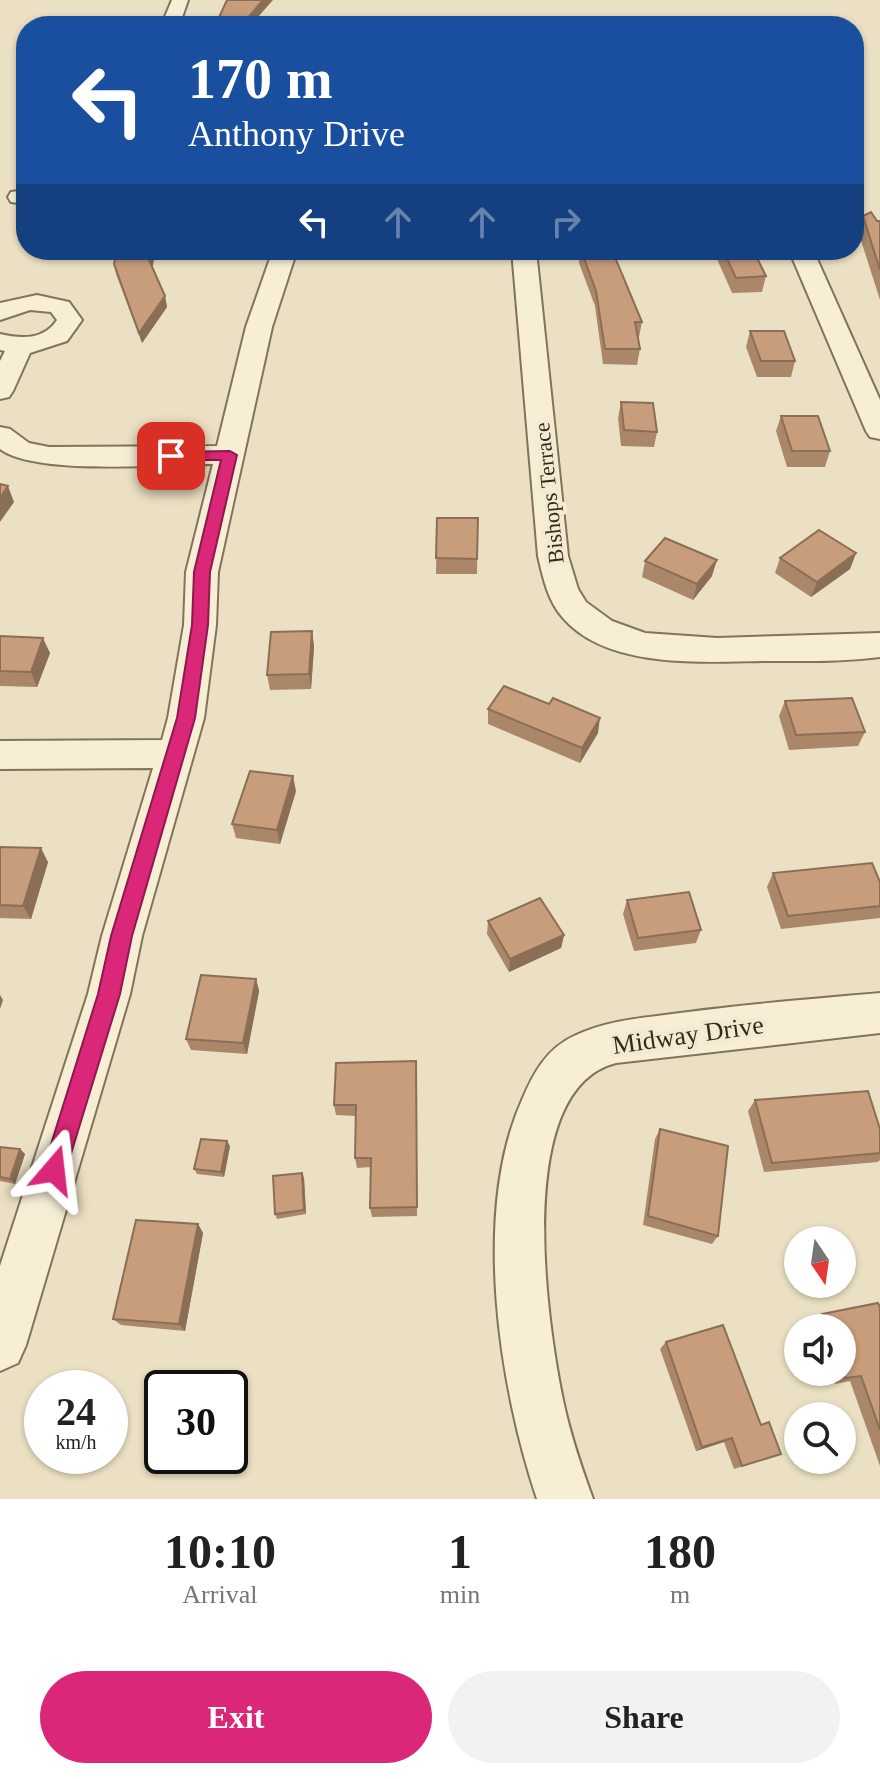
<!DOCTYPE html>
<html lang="en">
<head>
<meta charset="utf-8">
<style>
	body { margin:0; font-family:Georgia,serif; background:#f2f2f2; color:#222; height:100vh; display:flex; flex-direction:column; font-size:30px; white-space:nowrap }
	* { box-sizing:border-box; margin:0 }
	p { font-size:26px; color:#767676 }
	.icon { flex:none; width:44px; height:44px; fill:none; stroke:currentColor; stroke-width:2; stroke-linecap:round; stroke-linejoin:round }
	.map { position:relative; height:1499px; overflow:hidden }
	.panel { display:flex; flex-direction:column; background:#fff; flex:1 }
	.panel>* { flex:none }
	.guide { position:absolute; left:16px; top:16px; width:848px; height:244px; border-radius:32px; box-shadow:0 2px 6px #0004; background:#1a4fa0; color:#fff; overflow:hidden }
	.needle { width:52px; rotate:167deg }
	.tools { position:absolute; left:784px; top:1226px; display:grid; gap:16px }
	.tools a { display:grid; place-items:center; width:72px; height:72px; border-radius:50%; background:#fff; box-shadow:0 2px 6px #0004; font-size:40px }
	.speed { position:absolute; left:24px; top:1370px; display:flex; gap:16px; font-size:40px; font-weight:700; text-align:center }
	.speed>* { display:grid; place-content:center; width:104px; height:104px; border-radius:50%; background:#fff; box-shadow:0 2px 6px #0004; line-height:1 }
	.speed small { font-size:20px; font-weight:400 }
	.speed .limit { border:4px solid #111; border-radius:12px; background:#fff; color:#111 }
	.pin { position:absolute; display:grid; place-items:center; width:68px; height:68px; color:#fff; margin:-34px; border-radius:16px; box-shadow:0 4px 12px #0006 }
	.me { position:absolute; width:88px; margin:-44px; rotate:17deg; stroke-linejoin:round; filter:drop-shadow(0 0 6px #0008) }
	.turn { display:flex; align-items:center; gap:28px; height:168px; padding:0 40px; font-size:36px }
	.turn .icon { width:104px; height:104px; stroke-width:2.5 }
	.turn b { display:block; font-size:56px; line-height:68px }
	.lanes { display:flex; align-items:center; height:76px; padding:0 40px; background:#0003; justify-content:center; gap:40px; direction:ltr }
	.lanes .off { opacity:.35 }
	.eta { display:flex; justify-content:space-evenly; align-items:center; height:136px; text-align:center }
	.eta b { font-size:48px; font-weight:600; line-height:56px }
	.cta { display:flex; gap:16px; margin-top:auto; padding:16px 40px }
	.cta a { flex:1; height:92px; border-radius:48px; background:#db2777; color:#fff; font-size:32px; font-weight:600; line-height:92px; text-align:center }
	.cta a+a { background:#f2f2f2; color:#222 }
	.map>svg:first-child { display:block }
</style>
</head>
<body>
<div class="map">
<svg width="880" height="1499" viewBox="0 0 880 1499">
	<rect width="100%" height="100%" fill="#ebe0c3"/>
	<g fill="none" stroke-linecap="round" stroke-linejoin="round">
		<defs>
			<g id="minor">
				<polygon points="172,0 188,0 179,26 161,26"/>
				<polygon points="390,19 692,19 701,24 383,26 384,20"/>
				<polygon points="26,190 26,204 11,202 8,197 11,192"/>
				<path d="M273 250H297L272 327 218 572 216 625 204 718 142 936 130 994 26 1345 18 1363 0 1371V1266L88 994 102 936 153 768 0 769V741L162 740 168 718 184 625 186 572 213 464C164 464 36 476 0 449V427L10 429 29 443 49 447 217 446 246 327Z"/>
				<path d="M512 250H536L568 556 578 589 586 602 612 621 645 633 717 638 880 633V657C841 662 802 661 763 661 702 662 607 669 563 618 548 601 543 578 538 556Z"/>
				<polygon points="789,250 813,250 880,400 880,439 870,437 866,431"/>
				<path d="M37 295 69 302 82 320 67 341 30 353 13 391 9 397 0 399V361L5 351 0 350V334C22 339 44 340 57 320L51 312 30 310 0 320V303Z"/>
				<path d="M880 993V1033L616 1063C512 1089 547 1323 563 1400 570 1434 581 1466 593 1499H537C499 1386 472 1212 522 1100 533 1074 546 1049 574 1036 607 1020 644 1018 680 1013 747 1004 813 999 880 993Z"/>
			</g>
		</defs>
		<!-- minor casing -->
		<use href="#minor" stroke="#84725b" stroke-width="4"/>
		<!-- minor -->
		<use href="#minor" fill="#f7eed6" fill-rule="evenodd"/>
	</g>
	<!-- wall -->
	<g fill="#ab876a">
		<polygon points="863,216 880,221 880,300 858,231"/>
		<polygon points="580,250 612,250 642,322 639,337 637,337 640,349 637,365 603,364 595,306 579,263"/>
		<polygon points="713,250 753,250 766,276 762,292 732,293"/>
		<polygon points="114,264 152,267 165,296 167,307 142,343 116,274"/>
		<polygon points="750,331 795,361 791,377 757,377 746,347"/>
		<polygon points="621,402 657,432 654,447 621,446 618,418"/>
		<polygon points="781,416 830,451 825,467 787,467 776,431"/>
		<polygon points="437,518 478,518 477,574 436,574"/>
		<polygon points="856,553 850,569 811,597 775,573 780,558"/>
		<polygon points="645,561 712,576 693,600 642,577"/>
		<polygon points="312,631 314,647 311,689 270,690 267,675"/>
		<polygon points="0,636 50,653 37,687 0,686"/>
		<polygon points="785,701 865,732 858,746 789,750 779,716"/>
		<polygon points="488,709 598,733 580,763 488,724"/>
		<polygon points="296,791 280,844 236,838 232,824"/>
		<polygon points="0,847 48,862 31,919 0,918"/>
		<polygon points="773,873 880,882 880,918 781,929 767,887"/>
		<polygon points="627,900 701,930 696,943 634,951 623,914"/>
		<polygon points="488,921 564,935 561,948 509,972 487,934"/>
		<polygon points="256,979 259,991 247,1054 191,1050 186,1039"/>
		<polygon points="416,1061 417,1216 372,1217 370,1208 371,1167 357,1168 355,1158 356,1116 336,1115 334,1105"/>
		<polygon points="755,1100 880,1129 880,1160 878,1162 764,1172 748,1111"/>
		<polygon points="660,1129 718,1236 712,1244 643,1225 655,1139"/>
		<polygon points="230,1146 224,1177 197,1174 194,1169"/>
		<polygon points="0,1147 20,1149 25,1154 15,1184 0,1181"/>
		<polygon points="304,1178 306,1214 277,1219 275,1214"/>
		<polygon points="198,1224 203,1233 185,1331 121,1325 113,1319"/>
		<polygon points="880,1307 880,1466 850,1381 835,1384 831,1372 842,1372 842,1328 816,1328 813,1321 822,1314"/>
		<polygon points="666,1342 761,1425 781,1454 734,1469 724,1442 696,1451 660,1349"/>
	</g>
	<!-- shaded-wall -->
	<g fill="#8b6e56">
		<polygon points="263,0 273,0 250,26 241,26"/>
		<polygon points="151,250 156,250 152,270 149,260"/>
		<polygon points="165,296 167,307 142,343 139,333"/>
		<polygon points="8,486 14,502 0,522 0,498"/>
		<polygon points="856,553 850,569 811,597 817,582"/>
		<polygon points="717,560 712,576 693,600 697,584"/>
		<polygon points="312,631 314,647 311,689 309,674"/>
		<polygon points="43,638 50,653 37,687 31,672"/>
		<polygon points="600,718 598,733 580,763 582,748"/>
		<polygon points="293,776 296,791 280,844 277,830"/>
		<polygon points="41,848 48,862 31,919 23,906"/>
		<polygon points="564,935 561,948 509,972 510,959"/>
		<polygon points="256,979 259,991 247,1054 243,1043"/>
		<polygon points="0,995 3,1000 0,1009"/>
		<polygon points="227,1141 230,1146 224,1177 221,1172"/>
		<polygon points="20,1149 25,1154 15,1184 10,1179"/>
		<polygon points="302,1173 304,1178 306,1214 304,1210"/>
		<polygon points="198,1224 203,1233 185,1331 179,1324"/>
		<polygon points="732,1438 724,1442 696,1451 702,1447"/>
	</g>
	<!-- building -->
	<g fill="#c79d7b" stroke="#8b6e56" stroke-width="2">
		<polygon points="227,0 263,0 241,26 215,26"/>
		<polygon points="871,212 877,221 880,221 880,270 863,216"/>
		<polygon points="117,250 151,250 149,260 165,296 139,333 114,264"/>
		<polygon points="581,250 612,250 642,322 635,322 640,349 605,349 596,291"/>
		<polygon points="723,250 753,250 766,276 736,278"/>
		<polygon points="750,331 784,331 795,361 761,361"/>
		<polygon points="621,402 653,403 657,432 624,430"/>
		<polygon points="781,416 818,416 830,451 792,451"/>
		<polygon points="0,484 8,486 0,498"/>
		<polygon points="437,518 478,518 477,559 436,558"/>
		<polygon points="819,530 856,553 817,582 780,558"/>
		<polygon points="665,538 717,560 697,584 645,561"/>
		<polygon points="312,631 309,674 267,675 271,632"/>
		<polygon points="0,636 43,638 31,672 0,671"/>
		<polygon points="504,686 549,704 553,698 600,718 582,748 488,709"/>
		<polygon points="852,698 865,732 796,735 785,701"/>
		<polygon points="250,771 293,776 277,830 232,824"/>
		<polygon points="0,847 41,848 23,906 0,905"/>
		<polygon points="872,863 880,882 880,906 788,916 773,873"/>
		<polygon points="689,892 701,930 638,938 627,900"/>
		<polygon points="540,898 564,935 510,959 488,921"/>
		<polygon points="201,975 256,979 243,1043 186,1039"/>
		<polygon points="416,1061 417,1207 370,1208 371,1158 355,1158 356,1105 334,1105 336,1063"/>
		<polygon points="868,1091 880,1129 880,1153 772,1163 755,1100"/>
		<polygon points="660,1129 728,1146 718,1236 648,1216"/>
		<polygon points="201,1139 227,1141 221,1172 194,1169"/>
		<polygon points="0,1147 20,1149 10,1179 0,1177"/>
		<polygon points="302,1173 304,1210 275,1214 273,1176"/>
		<polygon points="136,1220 198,1224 179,1324 113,1319"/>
		<polygon points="878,1303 880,1307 880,1430 861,1376 845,1378 842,1370 842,1328 827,1328 822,1314"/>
		<polygon points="723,1325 761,1425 769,1422 781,1454 742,1466 732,1438 702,1447 666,1342"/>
	</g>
	<!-- route -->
	<polygon fill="#db2777" stroke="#8e194d" stroke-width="2" points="230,451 237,455 210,572 208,625 195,718 132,936 120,994 66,1170 63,1178 54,1182 46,1178 43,1170 98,994 111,936 177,718 192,625 194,572 221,460 171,460 164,456 171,452"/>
	<g text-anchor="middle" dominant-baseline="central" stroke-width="8" stroke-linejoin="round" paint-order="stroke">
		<!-- street labels -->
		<g font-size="22" fill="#352a1e" stroke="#f3ead2">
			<text transform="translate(549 493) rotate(-96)">Bishops Terrace</text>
		</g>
		<!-- near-street labels -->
		<g font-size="26" fill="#352a1e" stroke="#f3ead2">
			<text transform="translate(688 1035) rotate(-8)">Midway Drive</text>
		</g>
	</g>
</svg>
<div class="tools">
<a><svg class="needle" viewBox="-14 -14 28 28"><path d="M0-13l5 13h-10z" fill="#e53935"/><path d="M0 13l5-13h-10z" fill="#767676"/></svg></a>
<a><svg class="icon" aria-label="sound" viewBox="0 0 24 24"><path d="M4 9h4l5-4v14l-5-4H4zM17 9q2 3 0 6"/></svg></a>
<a><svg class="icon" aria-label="search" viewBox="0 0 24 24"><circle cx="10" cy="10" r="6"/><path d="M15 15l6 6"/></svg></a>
</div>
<div class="speed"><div>24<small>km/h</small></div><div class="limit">30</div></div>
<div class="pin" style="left:171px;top:456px;background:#d93025"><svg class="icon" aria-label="arrive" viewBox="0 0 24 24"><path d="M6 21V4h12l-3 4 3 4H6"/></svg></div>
<svg class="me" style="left:54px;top:1170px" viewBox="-20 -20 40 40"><path d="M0-17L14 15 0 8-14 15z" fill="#db2777" stroke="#fff" stroke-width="4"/></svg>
<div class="guide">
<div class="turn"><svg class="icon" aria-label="left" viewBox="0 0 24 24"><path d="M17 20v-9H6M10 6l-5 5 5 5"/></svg><div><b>170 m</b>Anthony Drive</div></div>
<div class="lanes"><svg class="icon" aria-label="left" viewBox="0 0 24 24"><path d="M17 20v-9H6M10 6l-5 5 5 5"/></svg><svg class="icon off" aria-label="ahead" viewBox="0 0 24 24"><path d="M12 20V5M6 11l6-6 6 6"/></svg><svg class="icon off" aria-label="ahead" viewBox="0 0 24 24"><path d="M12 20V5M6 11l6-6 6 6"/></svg><svg class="icon off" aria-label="right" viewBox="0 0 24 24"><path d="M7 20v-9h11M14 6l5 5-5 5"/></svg></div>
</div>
</div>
<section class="panel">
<div class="eta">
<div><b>10:10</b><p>Arrival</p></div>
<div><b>1</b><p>min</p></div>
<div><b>180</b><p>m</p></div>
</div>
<div class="cta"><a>Exit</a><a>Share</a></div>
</section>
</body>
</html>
